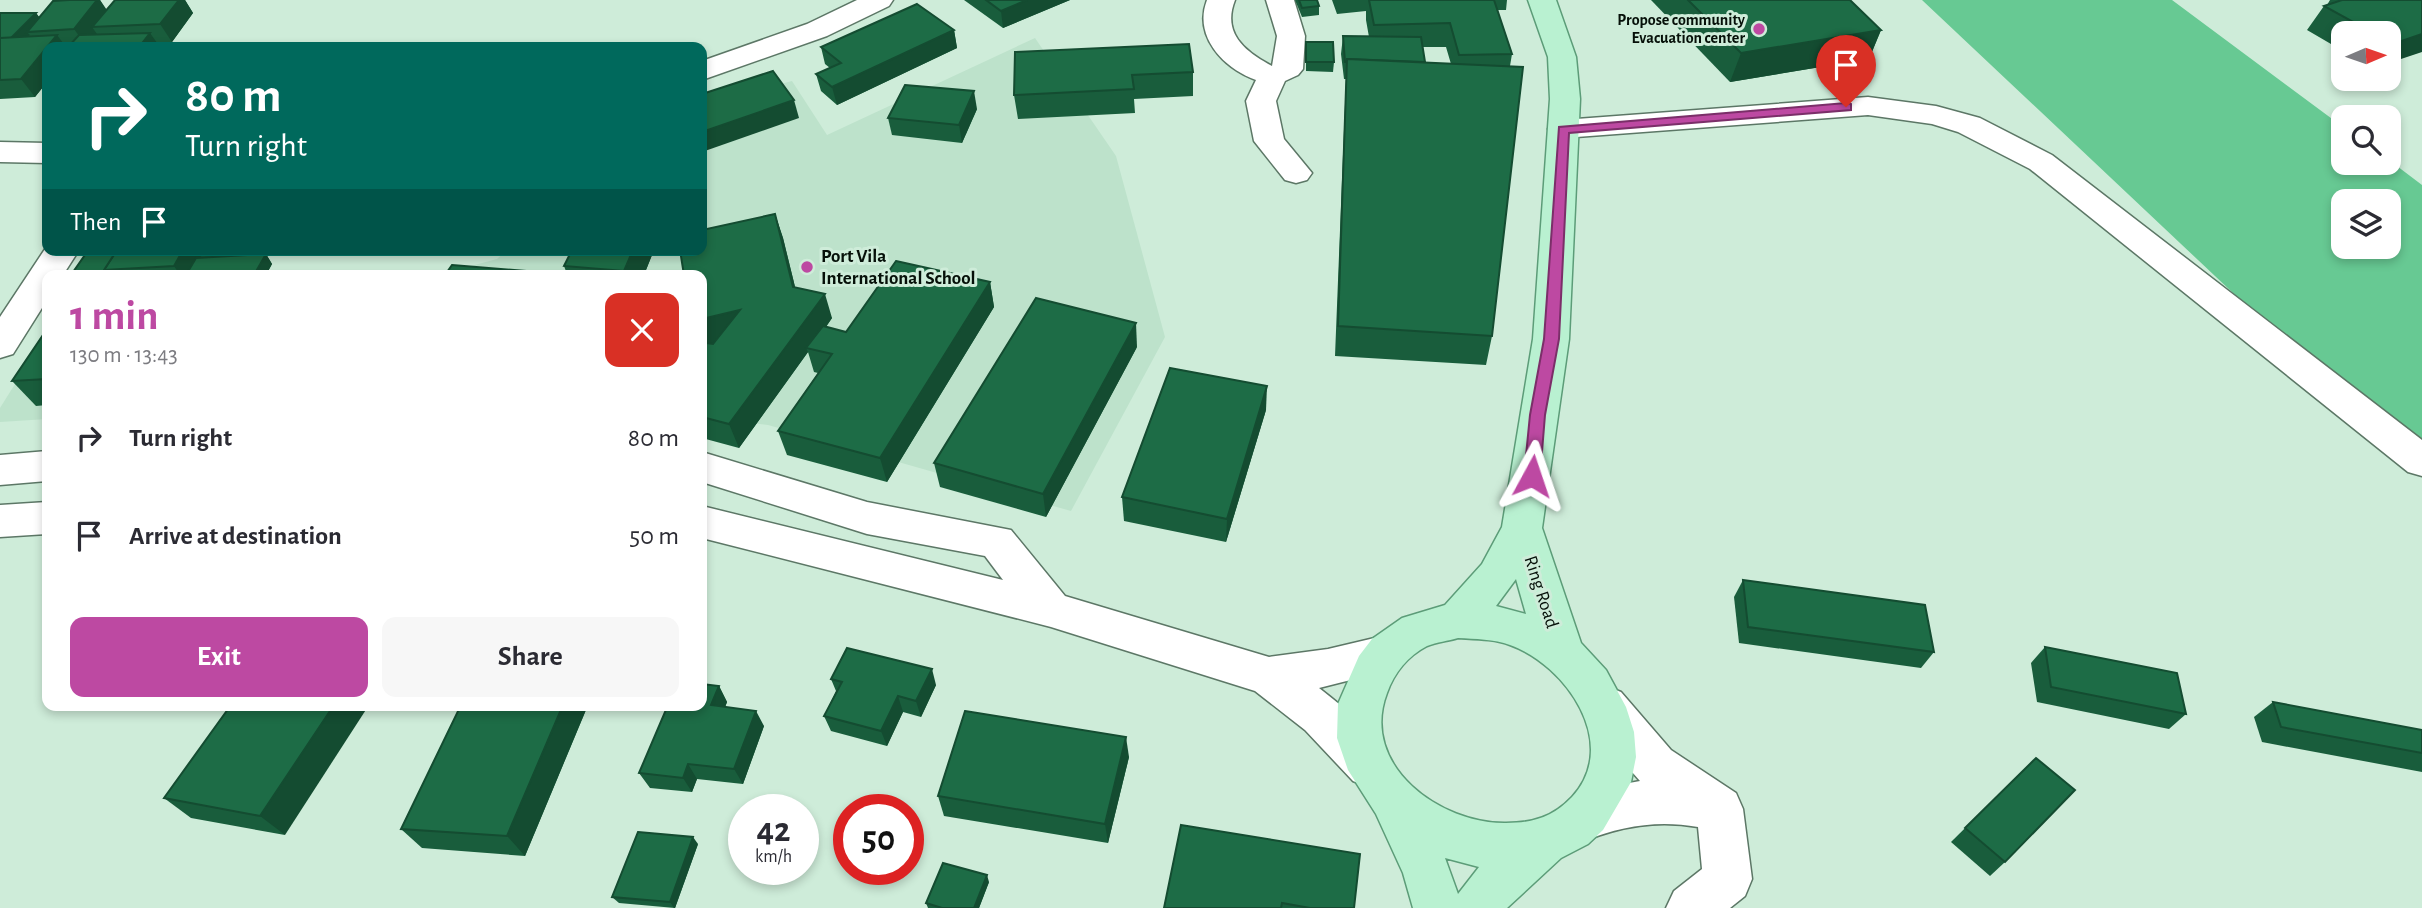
<!DOCTYPE html>
<html lang="en">
<head>
<meta charset="utf-8">
<style>
	body { margin:0; font-family:"Alegreya Sans",sans-serif; background:#f7f7f7; color:#2b2b33; height:100vh; display:flex; flex-direction:column; font-size:26px; white-space:nowrap }
	* { box-sizing:border-box; margin:0 }
	p { font-size:23px; color:#7c7c81 }
	.icon { flex:none; width:38px; height:38px; fill:none; stroke:currentColor; stroke-width:2; stroke-linecap:round; stroke-linejoin:round }
	.map { position:relative; flex:1; overflow:hidden }
	.details { position:absolute; left:42px; top:270px; width:665px; height:441px; display:flex; flex-direction:column; background:#fff; border-radius:14px; box-shadow:0 4px 10px #0003 }
	.details>* { flex:none }
	.top-card { position:absolute; left:42px; top:42px; width:665px; height:214px; border-radius:14px; box-shadow:0 4px 10px #0003; background:#00695c; color:#fff; overflow:hidden }
	.needle { width:46px; rotate:88deg }
	.buttons { position:absolute; left:2331px; top:21px; display:grid; gap:14px }
	.buttons a { display:grid; place-items:center; width:70px; height:70px; border-radius:14px; background:#fff; box-shadow:0 4px 10px #0003; font-size:35px }
	.speed { position:absolute; left:728px; top:794px; display:flex; gap:14px; font-size:35px; font-weight:700; text-align:center }
	.speed>* { display:grid; place-content:center; width:91px; height:91px; border-radius:50%; background:#fff; box-shadow:0 4px 10px #0003; line-height:1 }
	.speed small { font-size:18px; font-weight:400 }
	.speed .limit { border:10px solid #d22; background:#fff; color:#111 }
	.pin { position:absolute; display:grid; place-items:center; width:60px; height:60px; color:#fff; margin:-72px -30px; border-radius:50% 50% 50% 0; rotate:-45deg; box-shadow:0 0 7px #0007 }
	.pin .icon { rotate:45deg }
	.me { position:absolute; width:77px; margin:-38px; rotate:5deg; stroke-linejoin:round; filter:drop-shadow(0 0 5px #0008) }
	.turn { display:flex; align-items:center; gap:24px; height:147px; padding:0 28px; font-size:32px }
	.turn .icon { width:91px; height:91px; stroke-width:2.5 }
	.turn b { display:block; font-size:49px; line-height:60px }
	.then { display:flex; align-items:center; height:66px; padding:0 28px; background:#0003; gap:14px; font-size:26px }
	.round { display:grid; place-items:center; flex:none; width:74px; height:74px; border-radius:14px; background:#f7f7f7 }
	.head { display:flex; align-items:center; justify-content:space-between; height:119px; padding:0 28px }
	h1 { font-size:42px; font-weight:700; line-height:52px; color:#bd49a2 }
	.primary-button { display:flex; gap:14px; margin-top:auto; padding:14px 28px }
	.primary-button a { flex:1; height:80px; border-radius:14px; background:#bd49a2; color:#fff; font-size:28px; font-weight:700; line-height:80px; text-align:center }
	.primary-button a+a { background:#f7f7f7; color:#2b2b33 }
	ul { padding:0; list-style:none }
	li { display:flex; align-items:center; gap:21px; height:98px; padding:0 28px }
	li div { flex:1 }
	li b { display:block; font-size:26px }
	li em { font-style:normal }
	.map>svg:first-child { display:block }
</style>
</head>
<body>
<div class="map">
<svg width="2422" height="908" viewBox="0 0 2422 908">
	<rect width="100%" height="100%" fill="#ceecd9"/>
	<!-- built -->
	<g fill="#bde2cb">
		<polygon points="1035,38 1116,156 1165,337 1071,511 768,425 702,417 702,275 437,275 497,259 507,250 702,250 702,105 792,81 827,135"/>
		<polygon points="47,333 47,419 0,422 0,408"/>
	</g>
	<!-- forest -->
	<path fill="#67c993" fill-rule="evenodd" d="M1922 0H2172L2343 127V163H2389V160L2422 185V471ZM2343 201H2389V247H2343Z"/>
	<g fill="none" stroke-linecap="round" stroke-linejoin="round">
		<defs>
			<g id="minor">
				<polygon points="857,0 893,0 889,6 827,36 702,80 702,61 807,24"/>
				<path d="M1207 0H1235C1222 33 1244 51 1272 66L1277 36 1266 0H1294L1305 36 1303 69 1298 75 1285 81 1276 101 1284 139 1312 173 1307 180 1296 183 1285 180 1254 141 1246 101 1256 80C1223 68 1193 36 1207 0Z"/>
				<polygon points="1868,97 1936,106 1980,118 2052,155 2422,440 2422,476 2408,472 2030,169 1958,132 1932,124 1868,115 1563,138 1552,136 1548,129 1552,122 1563,120"/>
				<polygon points="0,142 47,143 47,163 0,162"/>
				<polygon points="47,246 47,250 79,250 63,275 47,275 47,300 13,354 0,358 0,317"/>
				<polygon points="47,451 47,481 0,485 0,455"/>
				<path d="M702 452 867 502 1011 530 1065 596 1269 657 1328 649 1383 636 1398 642 1405 655 1398 668 1319 688C1345 708 1378 735 1392 766L1385 781 1369 787 1353 781 1305 730 1255 691 1051 627 702 538V506L1003 580 985 556 867 534 702 482Z"/>
				<polygon points="47,502 47,534 0,537 0,505"/>
				<path d="M1605 686 1621 692 1671 750 1736 793 1743 809 1752 879 1745 896 1730 908H1666L1674 891 1702 869 1698 827C1657 820 1622 826 1584 841L1567 835 1560 819 1567 803 1613 786 1640 781 1602 738 1583 706 1589 692Z"/>
			</g>
			<path id="major" d="M1528 0H1556L1576 57 1580 99 1569 339 1542 528 1581 643 1606 670 1626 707 1634 732 1636 757 1631 782 1603 830 1588 844 1561 858 1507 908H1413L1403 873 1376 814 1348 770 1337 738 1338 704 1359 656 1372 639 1402 618 1445 605 1482 564 1502 527 1533 339 1550 99 1548 57ZM1516 579 1526 614 1496 606ZM1458 638C1475 639 1494 639 1510 645 1566 665 1621 744 1572 797 1553 817 1533 823 1506 823 1441 824 1359 766 1387 693 1394 673 1408 656 1427 646 1437 642 1448 641 1458 638ZM1445 858 1479 867 1458 894Z"/>
		</defs>
		<!-- minor casing -->
		<use href="#minor" stroke="#5c7766" stroke-width="3"/>
		<!-- major casing -->
		<use href="#major" stroke="#5c9c78" stroke-width="3"/>
		<!-- minor -->
		<use href="#minor" fill="#fff" fill-rule="evenodd"/>
		<!-- major -->
		<use href="#major" fill="#b9f1d1" fill-rule="evenodd"/>
	</g>
	<!-- wall -->
	<g fill="#195d3c" fill-rule="evenodd">
		<polygon points="100,0 106,10 115,0 185,0 193,13 172,42 156,42 160,47 47,47 47,82 35,97 0,99 0,13 36,13 39,17"/>
		<polygon points="964,0 1070,0 1003,28"/>
		<polygon points="1295,0 1317,0 1319,6 1319,15 1302,17"/>
		<path d="M1332 0H1507L1506 10H1497L1512 54 1510 66 1492 336 1486 365 1335 356 1346 79H1344L1341 54 1343 36 1369 37 1366 20V11L1337 14ZM1423 47H1446L1451 64 1425 62Z"/>
		<polygon points="1651,0 1850,0 1881,30 1869,59 1730,82"/>
		<polygon points="2330,0 2422,0 2389,63 2389,33 2343,33 2343,51 2307,30 2324,6 2327,5"/>
		<polygon points="954,30 957,48 837,105 821,91 816,74 830,68 825,64 821,47"/>
		<polygon points="1306,42 1334,62 1333,72 1306,71"/>
		<polygon points="1015,52 1193,72 1193,96 1134,99 1135,113 1018,119 1014,95"/>
		<polygon points="977,109 962,143 892,135 888,118"/>
		<polygon points="775,214 783,238 795,287 832,318 826,327 846,332 990,282 994,307 887,482 787,455 778,431 818,373 814,372 808,352 739,448 702,438 702,349 704,345 702,346"/>
		<polygon points="115,250 217,250 213,257 266,254 272,264 266,275 71,275"/>
		<polygon points="287,250 365,250 364,253 291,256"/>
		<polygon points="572,250 654,250 644,275 445,275 567,274 564,266"/>
		<polygon points="47,329 47,405 36,406 12,381"/>
		<polygon points="1137,347 1046,517 940,487 934,463"/>
		<polygon points="1266,410 1226,542 1124,521 1122,497"/>
		<polygon points="1743,580 1934,652 1921,668 1739,643 1734,597"/>
		<polygon points="2045,647 2186,714 2169,729 2037,702 2031,663"/>
		<polygon points="831,679 936,685 921,717 903,712 887,746 831,731 824,716 836,691"/>
		<polygon points="719,686 727,702 725,707 764,726 743,784 697,779 692,792 650,788 639,773"/>
		<polygon points="2273,702 2422,730 2422,772 2262,742 2254,717"/>
		<polygon points="231,705 285,835 191,818 164,798"/>
		<polygon points="461,705 588,705 525,856 422,848 401,829"/>
		<polygon points="1129,757 1108,843 944,816 938,796"/>
		<polygon points="2036,758 2005,862 1990,876 1951,842"/>
		<polygon points="1181,825 1354,908 1164,908"/>
		<polygon points="698,844 675,908 619,903 612,897"/>
		<polygon points="989,882 979,908 928,908 926,903"/>
	</g>
	<!-- shaded-wall -->
	<g fill="#144c31">
		<polygon points="97,0 100,0 111,16 92,27 97,34 87,47 74,29"/>
		<polygon points="179,0 185,0 193,13 172,42 160,24"/>
		<polygon points="1027,0 1070,0 1003,28 1001,11"/>
		<polygon points="36,13 43,22 27,32 30,35 16,49 9,39"/>
		<polygon points="954,30 957,48 837,105 832,87"/>
		<polygon points="1881,30 1869,59 1730,82 1741,53"/>
		<polygon points="150,33 160,47 139,47"/>
		<polygon points="2422,34 2422,52 2389,63 2389,50 2393,44"/>
		<polygon points="57,35 66,47 48,47"/>
		<polygon points="47,48 47,74 45,74 47,77 47,82 35,97 21,79"/>
		<polygon points="974,91 977,109 962,143 959,125"/>
		<polygon points="794,100 799,118 702,152 702,132"/>
		<polygon points="775,214 783,238 801,311 793,287"/>
		<polygon points="183,250 196,250 202,258 193,275 180,275 174,266"/>
		<polygon points="206,250 217,250 212,258"/>
		<polygon points="633,250 654,250 644,275 626,275 624,271"/>
		<polygon points="266,254 272,264 266,275 254,275"/>
		<polygon points="990,282 994,307 887,482 880,458"/>
		<polygon points="825,294 832,318 810,349 806,348 808,352 739,448 729,424"/>
		<polygon points="740,310 749,335 702,346 702,319"/>
		<polygon points="1136,323 1137,347 1046,517 1043,494"/>
		<polygon points="1267,386 1266,410 1226,542 1227,519"/>
		<polygon points="932,669 936,685 921,717 916,701"/>
		<polygon points="719,686 727,702 720,721 711,705"/>
		<polygon points="898,696 903,712 887,746 881,731"/>
		<polygon points="334,705 369,705 285,835 260,816"/>
		<polygon points="563,705 588,705 525,856 507,836"/>
		<polygon points="756,711 764,726 743,784 734,769"/>
		<polygon points="1126,737 1129,757 1108,843 1105,824"/>
		<polygon points="688,764 697,779 692,792 683,778"/>
		<polygon points="693,837 698,844 675,908 674,908 670,902"/>
		<polygon points="987,875 989,882 979,908 974,908"/>
	</g>
	<!-- building -->
	<g fill="#1d6c46" stroke="#144c31" stroke-width="2">
		<polygon points="69,0 97,0 74,29 27,32 53,1"/>
		<polygon points="115,0 179,0 160,24 92,27"/>
		<polygon points="986,0 1027,0 1001,11"/>
		<polygon points="1299,0 1317,0 1319,6 1302,8"/>
		<polygon points="1369,0 1494,0 1512,54 1459,55 1450,23 1374,25"/>
		<polygon points="1688,0 1850,0 1881,30 1741,53"/>
		<polygon points="2342,0 2422,0 2422,34 2393,44 2389,42 2389,33 2373,33 2324,6"/>
		<polygon points="917,4 954,30 832,87 816,74 841,63 821,47"/>
		<polygon points="0,13 36,13 11,38 0,38"/>
		<polygon points="150,33 139,47 68,47 79,35"/>
		<polygon points="57,35 21,79 0,80 0,38"/>
		<polygon points="1343,36 1421,37 1425,62 1347,59 1347,62 1345,62"/>
		<polygon points="1306,42 1333,42 1334,62 1306,62"/>
		<polygon points="1189,44 1193,72 1132,75 1134,89 1014,95 1015,52"/>
		<polygon points="1347,59 1523,67 1492,336 1338,326"/>
		<polygon points="773,71 794,100 702,132 702,94"/>
		<polygon points="905,85 974,91 959,125 888,118"/>
		<polygon points="775,214 793,287 825,294 729,424 702,417 702,349 706,343 713,344 740,310 702,319 702,275 684,275 680,250 702,250 702,230"/>
		<polygon points="117,250 183,250 174,266 104,270"/>
		<polygon points="117,250 104,270 106,273 104,275 71,275 87,252"/>
		<polygon points="572,250 633,250 624,271 564,266"/>
		<polygon points="266,254 254,275 186,275 196,258"/>
		<polygon points="896,261 990,282 880,458 778,431 832,354 806,348 823,326 846,332"/>
		<polygon points="452,265 576,275 445,275"/>
		<polygon points="1036,298 1136,323 1043,494 934,463"/>
		<polygon points="47,329 47,379 12,381"/>
		<polygon points="1170,368 1267,386 1227,519 1122,497"/>
		<polygon points="1743,580 1925,605 1934,652 1748,627"/>
		<polygon points="2045,647 2177,673 2186,714 2051,687"/>
		<polygon points="847,648 932,669 916,701 898,696 881,731 824,716 842,682 831,679"/>
		<polygon points="702,684 719,686 711,705 756,711 734,769 688,764 683,778 639,773 668,705 702,705"/>
		<polygon points="2273,702 2422,730 2422,753 2281,727"/>
		<polygon points="231,705 334,705 260,816 164,798"/>
		<polygon points="461,705 563,705 507,836 401,829"/>
		<polygon points="965,711 1126,737 1105,824 938,796"/>
		<polygon points="2036,758 2075,790 2005,862 1965,828"/>
		<polygon points="1181,825 1360,854 1354,908 1310,908 1282,903 1281,908 1164,908"/>
		<polygon points="638,832 693,837 670,902 612,897"/>
		<polygon points="943,863 987,875 974,908 942,908 926,903"/>
	</g>
	<!-- route -->
	<polygon fill="#bd49a2" stroke="#7b2f69" stroke-width="2" points="1846,103 1851,104 1851,110 1569,133 1559,339 1545,415 1540,476 1538,480 1526,480 1524,476 1530,415 1544,339 1559,127"/>
	<!-- markers -->
	<g fill="#bd49a2" stroke="#ceecd9" stroke-width="2.5">
		<circle cx="1759" cy="29" r="7"/>
		<circle cx="807" cy="267" r="7"/>
	</g>
	<g text-anchor="middle" dominant-baseline="central" stroke-width="6" stroke-linejoin="round" paint-order="stroke">
		<!-- far-poi labels -->
		<g font-size="16" font-weight="bold" fill="#061009" stroke="#ceecd9" text-anchor="end">
			<text x="1745" y="20">Propose community<tspan x="1745" dy="18">Evacuation center</tspan></text>
		</g>
		<!-- poi labels -->
		<g font-size="19" font-weight="bold" fill="#061009" stroke="#ceecd9" text-anchor="start">
			<text x="821" y="256">Port Vila<tspan x="821" dy="22">International School</tspan></text>
		</g>
		<!-- street labels -->
		<g font-size="19" fill="#061009" stroke="#ceecd9">
			<text transform="translate(1541 592) rotate(72)">Ring Road</text>
		</g>
	</g>
</svg>
<div class="buttons">
<a><svg class="needle" viewBox="-14 -14 28 28"><path d="M0-13l5 13h-10z" fill="#e53935"/><path d="M0 13l5-13h-10z" fill="#7c7c81"/></svg></a>
<a><svg class="icon" aria-label="search" viewBox="0 0 24 24"><circle cx="10" cy="10" r="6"/><path d="M15 15l6 6"/></svg></a>
<a><svg class="icon" aria-label="layers" viewBox="0 0 24 24"><path d="M12 4l9 5-9 5-9-5zM3 14l9 5 9-5"/></svg></a>
</div>
<div class="speed"><div>42<small>km/h</small></div><div class="limit">50</div></div>
<div class="pin" style="left:1846px;top:107px;background:#d93025"><svg class="icon" aria-label="arrive" viewBox="0 0 24 24"><path d="M6 21V4h12l-3 4 3 4H6"/></svg></div>
<svg class="me" style="left:1532px;top:476px" viewBox="-20 -20 40 40"><path d="M0-17L14 15 0 8-14 15z" fill="#bd49a2" stroke="#fff" stroke-width="4"/></svg>
<div class="top-card">
<div class="turn"><svg class="icon" aria-label="right" viewBox="0 0 24 24"><path d="M7 20v-9h11M14 6l5 5-5 5"/></svg><div><b>80 m</b>Turn right</div></div>
<div class="then">Then<svg class="icon" aria-label="arrive" viewBox="0 0 24 24"><path d="M6 21V4h12l-3 4 3 4H6"/></svg></div>
</div>
<section class="details">
<div class="head"><div><h1>1 min</h1><p>130 m · 13:43</p></div><a class="round" style="background:#d93025;color:#fff"><svg class="icon" aria-label="close" viewBox="0 0 24 24"><path d="M6 6l12 12M18 6L6 18"/></svg></a></div>
<ul>
<li><svg class="icon" aria-label="right" viewBox="0 0 24 24"><path d="M7 20v-9h11M14 6l5 5-5 5"/></svg><div><b>Turn right</b></div><em>80 m</em></li>
<li><svg class="icon" aria-label="arrive" viewBox="0 0 24 24"><path d="M6 21V4h12l-3 4 3 4H6"/></svg><div><b>Arrive at destination</b></div><em>50 m</em></li>
</ul>
<div class="primary-button"><a>Exit</a><a>Share</a></div>
</section>
</div>
</body>
</html>
